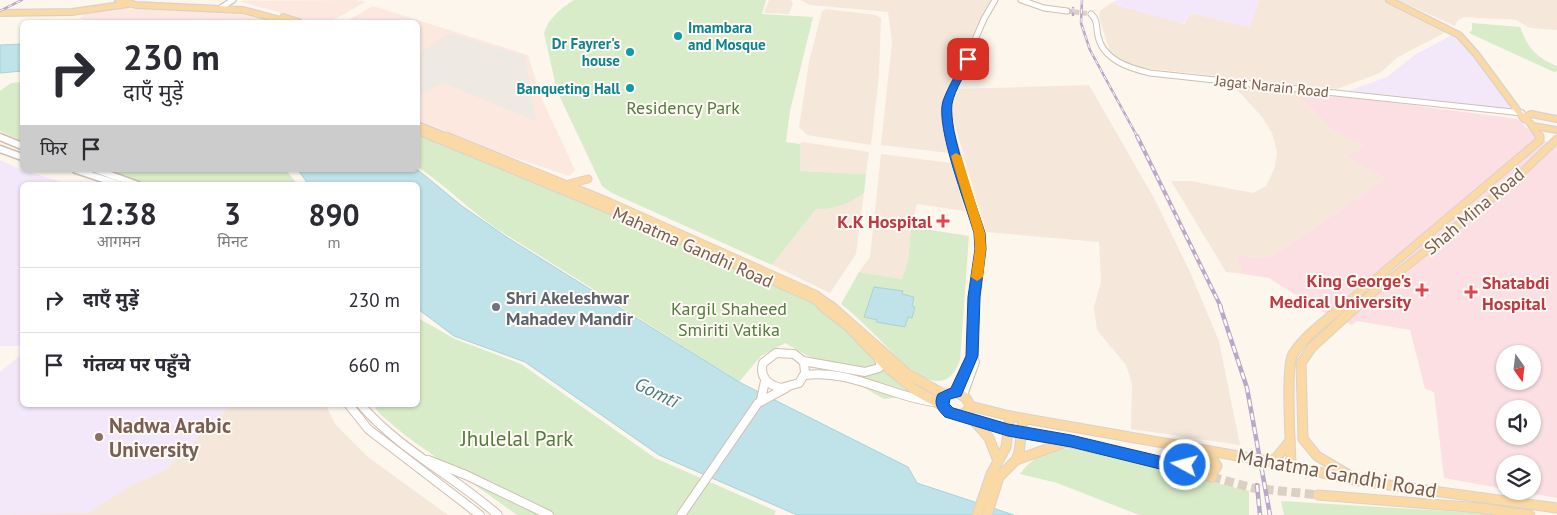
<!DOCTYPE html>
<html lang="hi">
<head>
<meta charset="utf-8">
<style>
	body { margin:0; font-family:"PT Sans","Noto Sans Devanagari",sans-serif; background:#f2f2f3; color:#2b2b33; height:100vh; display:flex; flex-direction:column; font-size:19px; white-space:nowrap }
	* { box-sizing:border-box; margin:0 }
	p { font-size:16px; color:#7c7c81 }
	.icon { flex:none; width:28px; height:28px; fill:none; stroke:currentColor; stroke-width:2; stroke-linecap:round; stroke-linejoin:round }
	.map { position:relative; flex:1; overflow:hidden }
	.details { position:absolute; left:20px; top:182px; width:400px; height:225px; display:flex; flex-direction:column; background:#fff; border-radius:8px; box-shadow:0 1px 4px #0004 }
	.details>* { flex:none }
	.top-card { position:absolute; left:20px; top:20px; width:400px; height:152px; border-radius:8px; box-shadow:0 1px 4px #0004; background:#fff; color:#2b2b33; overflow:hidden }
	.needle { width:32px; rotate:166deg }
	.buttons { position:absolute; left:1496px; top:345px; display:grid; gap:10px }
	.buttons a { display:grid; place-items:center; width:45px; height:45px; border-radius:50%; background:#fff; box-shadow:0 1px 4px #0004; font-size:25px }
	.pin { position:absolute; display:grid; place-items:center; width:42px; height:42px; color:#fff; margin:-21px; border-radius:10px; box-shadow:0 2px 8px #0006 }
	.me { position:absolute; width:55px; margin:-28px; rotate:277deg; stroke-linejoin:round; filter:drop-shadow(0 0 4px #0008) }
	.turn { display:flex; align-items:center; gap:18px; height:105px; padding:0 20px; font-size:22px }
	.turn .icon { width:65px; height:65px; stroke-width:2.5 }
	.turn b { display:block; font-size:35px; line-height:42px }
	.then { display:flex; align-items:center; height:48px; padding:0 20px; background:#0003; gap:10px; font-size:19px }
	.eta { display:flex; justify-content:space-evenly; align-items:center; height:85px; text-align:center }
	.eta b { font-size:30px; font-weight:600; line-height:35px }
	ul { padding:0; list-style:none }
	li { display:flex; align-items:center; gap:15px; height:65px; padding:0 20px; border-top:1px solid #e1e1e2 }
	li div { flex:1 }
	li b { display:block; font-size:19px }
	li em { font-style:normal }
	.map>svg:first-child { display:block }
</style>
</head>
<body>
<div class="map">
<svg width="1557" height="515" viewBox="0 0 1557 515">
	<rect width="100%" height="100%" fill="#fdf6ec"/>
	<!-- residential -->
	<g fill="#f5e8da">
		<polygon points="769,0 791,0 793,3 789,14 764,13"/>
		<polygon points="800,0 991,0 980,19 950,82 941,110 949,153 881,145 892,42 888,12 810,5"/>
		<polygon points="1259,0 1385,0 1448,31 1398,57 1380,73 1337,89 1134,67 1111,55 1099,17 1100,11 1111,3 1184,24 1191,13 1249,27"/>
		<polygon points="1398,0 1557,0 1557,30 1530,28 1516,20 1501,19 1464,17 1458,20 1455,26"/>
		<polygon points="826,9 876,15 881,18 879,76 871,145 807,135 799,127 809,62 822,11"/>
		<polygon points="1231,83 1294,90 1331,129 1366,146 1346,157 1386,179 1272,256 1259,258 1238,255 1243,274 1226,272 1171,181 1191,181 1253,193 1266,186 1275,167 1277,152 1272,133 1262,117"/>
		<polygon points="1089,85 1154,198 1190,272 1219,341 1240,445 1131,429 1132,384 1126,365 1097,330 1094,307 1101,282 1099,242 986,232 951,112 958,89"/>
		<polygon points="802,142 869,152 866,174 800,171 800,144"/>
		<polygon points="881,154 951,163 965,211 917,204 911,227 908,260 902,279 859,272 870,257"/>
		<polygon points="864,193 856,254 830,293 772,265 816,209 823,209 856,199"/>
		<polygon points="231,405 326,405 335,424 368,457 448,515 1,515 136,483 166,469"/>
	</g>
	<!-- commercial -->
	<g fill="#fde8e0">
		<polygon points="356,0 365,2 330,22 314,22 238,1"/>
		<polygon points="138,6 235,12 277,22 99,22 79,19 88,12"/>
		<polygon points="373,6 528,55 542,99 575,170 569,176 495,151 418,120 418,22 345,22"/>
	</g>
	<!-- industrial -->
	<polygon fill="#efe9e4" points="450,33 525,56 536,121 443,83 418,96 418,54"/>
	<!-- education -->
	<g fill="#f3e8fa">
		<polygon points="1117,0 1259,0 1249,27 1191,13 1183,24 1111,3"/>
		<polygon points="1454,34 1494,80 1513,107 1512,109 1348,91 1387,77 1416,54"/>
		<polygon points="0,160 22,170 72,185 22,185 22,346 0,346"/>
		<polygon points="22,354 22,405 231,405 166,469 136,483 87,513 0,515 0,372"/>
	</g>
	<!-- medical -->
	<path fill="#fbdfe3" fill-rule="evenodd" d="M1294 90 1518 119 1535 136 1557 147V498L1518 491H1532V464H1505V489L1444 478 1434 392 1425 389 1410 330 1357 321 1352 325 1323 312 1269 278 1243 274 1237 255 1259 258 1272 256 1386 179 1346 157 1365 146 1331 129ZM1505 354H1532V381H1505ZM1505 409H1532V436H1505Z"/>
	<!-- green -->
	<g fill="#d8ecc9">
		<path d="M574 0H766L762 14 813 17 790 111 786 142 800 144V171L866 174 864 193C851 203 833 210 816 209L772 265 612 193 602 186 557 91 544 33C548 19 561 8 574 0Z"/>
		<path d="M1472 23 1520 27C1529 49 1534 56 1557 66V71L1554 72 1469 33 1472 30Z"/>
		<polygon points="22,82 22,141 0,131 0,91 11,83"/>
		<path d="M418 135 624 219 814 303 843 326 913 396 884 399 785 343 761 356 739 382C662 333 586 284 508 236 475 216 449 188 418 167Z"/>
		<polygon points="110,170 286,170 298,185 148,185"/>
		<path d="M911 227 969 236 960 360C943 410 898 358 878 338 866 326 854 314 841 304L859 272 902 279 908 260Z"/>
		<polygon points="418,318 455,339 521,364 655,458 776,511 774,515 517,515 406,436 381,415 373,405 418,405"/>
		<path d="M1074 447 1249 491V515H1139L1057 483 1020 474C1035 453 1051 452 1074 447Z"/>
		<polygon points="1281,501 1479,513 1492,515 1284,515"/>
	</g>
	<!-- water -->
	<g fill="#bfe3e8" stroke="#a5d3da">
		<polygon points="22,44 22,71 0,73 0,45"/>
		<polygon points="298,170 418,170 462,206 508,238 739,382 908,467 917,483 1014,515 797,515 659,455 525,362 454,336 418,309 418,185 309,185"/>
		<polygon points="874,287 903,291 902,294 914,297 912,306 915,307 912,318 908,317 905,327 876,322 877,320 864,317"/>
	</g>
	<g fill="none" stroke-linecap="round" stroke-linejoin="round">
		<!-- minor-tunnel -->
		<polyline stroke="#dcd0c4" stroke-width="5" stroke-dasharray="5 2.5" stroke-linecap="butt" points="1067,11 1091,14"/>
		<!-- major-tunnel -->
		<polyline stroke="#dcd0c4" stroke-width="9" stroke-dasharray="9 4.5" stroke-linecap="butt" points="1212,477 1253,488 1318,495"/>
		<defs>
			<g id="minor-far2">
				<polyline points="1021,0 1044,8 1067,11"/>
				<polyline points="222,7 233,0"/>
				<path d="M1091 14C1098 20 1096 27 1098 36 1103 60 1129 68 1150 73L1522 113"/>
				<polyline points="0,137 2,138"/>
				<polyline points="951,138 948,101 984,19 995,0"/>
			</g>
			<g id="minor-far1">
				<polyline points="951,136 979,233 981,249 974,307"/>
				<polyline points="0,137 22,146"/>
				<polyline points="0,149 22,157"/>
				<polyline points="76,170 121,185"/>
				<polyline points="97,170 138,185"/>
			</g>
			<g id="minor">
				<path d="M776 353 794 354 804 362 805 373 799 383 781 388C768 385 759 377 763 363Z"/>
				<polyline points="803,361 865,372 879,368 881,363 878,358"/>
				<path d="M805 375C849 369 890 396 933 402"/>
				<polyline points="956,392 972,356"/>
				<polyline points="963,395 975,362 972,356 974,306"/>
				<polyline points="761,400 765,381"/>
				<polyline points="349,405 368,429 480,515"/>
				<path d="M361 405C400 450 454 476 498 515"/>
				<polyline points="428,460 466,475 549,515"/>
				<polyline points="681,515 758,403 786,388"/>
			</g>
			<g id="major-far2">
				<polyline points="118,0 136,5 243,10 288,22"/>
				<polyline points="1389,0 1459,35 1476,54 1524,119"/>
				<polyline points="0,13 72,12 128,4"/>
				<polyline points="283,17 299,22"/>
				<polyline points="1557,119 1531,114 1524,117 1533,126 1557,130"/>
				<polyline points="418,125 450,138"/>
				<polyline points="1531,125 1540,138"/>
				<polyline points="418,131 434,138"/>
			</g>
			<g id="major-far1">
				<polyline points="431,136 651,227 815,300 824,307"/>
				<polyline points="446,136 609,202 815,294 833,307"/>
				<polyline points="569,184 588,179"/>
				<polyline points="1342,307 1540,140 1540,136"/>
				<polyline points="1355,307 1510,184 1557,139"/>
			</g>
			<g id="major">
				<polyline points="822,306 849,327 889,369 915,390 943,406"/>
				<polyline points="831,306 908,374 945,395"/>
				<path d="M956 392C964 396 971 400 969 410L961 415 949 412 942 402 947 394Z"/>
				<polyline points="970,406 1010,416 1267,461 1360,481 1557,508"/>
				<polyline points="961,415 1008,430 1146,458 1212,477"/>
				<polyline points="975,422 989,438 998,461"/>
				<polyline points="1016,460 1066,442"/>
				<polyline points="1268,461 1276,458 1290,441"/>
				<path d="M1291 466C1291 446 1285 368 1293 354 1305 335 1327 320 1343 306"/>
				<polyline points="1203,470 1214,471 1217,466 1207,451"/>
				<polyline points="1349,475 1317,456 1303,439 1301,363 1312,347 1357,306"/>
				<polyline points="1318,495 1480,508 1530,515"/>
				<polyline points="977,515 991,474 1006,447 1010,416"/>
				<polyline points="987,515 999,477 1016,460 1019,453 1023,419"/>
			</g>
		</defs>
		<!-- minor-far2 casing -->
		<use href="#minor-far2" stroke="#d1beb0" stroke-width="7"/>
		<!-- minor-far1 casing -->
		<use href="#minor-far1" stroke="#d1beb0" stroke-width="9"/>
		<!-- minor casing -->
		<use href="#minor" stroke="#d1beb0" stroke-width="10"/>
		<!-- major-far2 casing -->
		<use href="#major-far2" stroke="#dad1cd" stroke-width="8"/>
		<!-- major-far1 casing -->
		<use href="#major-far1" stroke="#dad1cd" stroke-width="9"/>
		<!-- major casing -->
		<use href="#major" stroke="#dad1cd" stroke-width="11"/>
		<!-- minor-far2 -->
		<use href="#minor-far2" stroke="#fff" stroke-width="5"/>
		<!-- minor-far1 -->
		<use href="#minor-far1" stroke="#fff" stroke-width="6"/>
		<!-- minor -->
		<use href="#minor" stroke="#fff" stroke-width="8"/>
		<!-- major-far2 -->
		<use href="#major-far2" stroke="#fbd9a5" stroke-width="5.5"/>
		<!-- major-far1 -->
		<use href="#major-far1" stroke="#fbd9a5" stroke-width="7"/>
		<!-- major -->
		<use href="#major" stroke="#fbd9a5" stroke-width="9"/>
		<defs>
			<g id="rail-far2">
				<polyline points="1082,0 1081,23 1090,50 1138,138"/>
				<polyline points="1073,8 1073,15"/>
				<polyline points="0,11 22,0"/>
			</g>
			<polyline id="rail-far1" points="1137,136 1221,307"/>
			<g id="rail">
				<polyline points="1220,306 1247,388 1270,515"/>
				<polyline points="1257,485 1260,515"/>
			</g>
		</defs>
		<!-- rail-far2 casing -->
		<use href="#rail-far2" stroke="#b9a8c9" stroke-width="2.5"/>
		<!-- rail-far1 casing -->
		<use href="#rail-far1" stroke="#b9a8c9" stroke-width="4"/>
		<!-- rail casing -->
		<use href="#rail" stroke="#b9a8c9" stroke-width="4.5"/>
		<!-- rail-far2 -->
		<use href="#rail-far2" stroke="#fffaf3" stroke-width="1" stroke-dasharray="4.5" stroke-linecap="butt"/>
		<!-- rail-far1 -->
		<use href="#rail-far1" stroke="#fffaf3" stroke-width="2" stroke-dasharray="5.5" stroke-linecap="butt"/>
		<!-- rail -->
		<use href="#rail" stroke="#fffaf3" stroke-width="2.5" stroke-dasharray="7" stroke-linecap="butt"/>
	</g>
	<!-- route -->
	<path fill="#1a73e8" stroke="#114b97" d="M968 56 972 59C966 73 955 89 952 104 948 131 976 204 985 233L986 249 980 297 978 356 961 396 950 399 949 404 953 408 1008 424 1071 435 1176 460 1190 461 1192 465 1190 470 1176 473 1071 447 1008 436 945 417C938 410 933 404 938 394L951 388 966 356 968 297 975 249 974 233C966 205 935 126 943 101 948 87 957 72 964 59Z"/>
	<!-- slow -->
	<polygon fill="#f59e0b" points="956,153 961,156 985,233 986,249 983,277 977,281 971,277 975,249 974,233 951,156"/>
	<!-- markers -->
	<g fill="#0f9aa8" stroke="#fffaf3" stroke-width="2">
		<circle cx="678" cy="36" r="5"/>
		<circle cx="630" cy="52" r="5"/>
		<circle cx="630" cy="88" r="5"/>
	</g>
	<g fill="#e0444e" stroke="#fffaf3" stroke-width="2">
		<path d="M940.5 213.5h5v5h5v5h-5v5h-5v-5h-5v-5h5z"/>
		<path d="M1419.5 282.5h5v5h5v5h-5v5h-5v-5h-5v-5h5z"/>
		<path d="M1468.5 284.5h5v5h5v5h-5v5h-5v-5h-5v-5h5z"/>
	</g>
	<circle fill="#6b7280" stroke="#fffaf3" stroke-width="2" cx="496" cy="307" r="5"/>
	<circle fill="#8d6e63" stroke="#fffaf3" stroke-width="2" cx="99" cy="437" r="5"/>
	<g text-anchor="middle" dominant-baseline="central" stroke-width="4" stroke-linejoin="round" paint-order="stroke">
		<!-- far-culture labels -->
		<g font-size="15" font-weight="bold" fill="#0d838f" stroke="#fffaf3" text-anchor="end">
			<text x="688" y="27" text-anchor="start">Imambara<tspan x="688" dy="17">and Mosque</tspan></text>
			<text x="620" y="43">Dr Fayrer's<tspan x="620" dy="17">house</tspan></text>
			<text x="620" y="88">Banqueting Hall</text>
		</g>
		<!-- far-street labels -->
		<g font-size="15" fill="#7a5c4d" stroke="#fffaf3">
			<text transform="translate(1272 86) rotate(6)">Jagat Narain Road</text>
		</g>
		<!-- park labels -->
		<g font-size="18" fill="#537a41" stroke="#fffaf3">
			<text x="683" y="107">Residency Park</text>
			<text x="729" y="308">Kargil Shaheed<tspan x="729" dy="21">Smiriti Vatika</tspan></text>
		</g>
		<!-- street labels -->
		<g font-size="18" fill="#7a5c4d" stroke="#fffaf3">
			<text transform="translate(1474 211) rotate(-40)">Shah Mina Road</text>
			<text transform="translate(693 247) rotate(24)">Mahatma Gandhi Road</text>
		</g>
		<!-- health labels -->
		<g font-size="18" font-weight="bold" fill="#be3a42" stroke="#fffaf3" text-anchor="end">
			<text x="932" y="221">K.K Hospital</text>
			<text x="1411" y="280">King George's<tspan x="1411" dy="21">Medical University</tspan></text>
			<text x="1482" y="282" text-anchor="start">Shatabdi<tspan x="1482" dy="21">Hospital</tspan></text>
		</g>
		<!-- worship labels -->
		<g font-size="18" font-weight="bold" fill="#5b616d" stroke="#fffaf3" text-anchor="start">
			<text x="506" y="297">Shri Akeleshwar<tspan x="506" dy="21">Mahadev Mandir</tspan></text>
		</g>
		<!-- water labels -->
		<g font-size="19" font-style="italic" fill="#437c86" stroke="#fffaf3">
			<text transform="translate(657 392) rotate(26)">Gomtī</text>
		</g>
		<!-- near-education labels -->
		<g font-size="21" font-weight="bold" fill="#785e54" stroke="#fffaf3" text-anchor="start">
			<text x="109" y="425">Nadwa Arabic<tspan x="109" dy="24">University</tspan></text>
		</g>
		<!-- near-park labels -->
		<g font-size="21" fill="#537a41" stroke="#fffaf3">
			<text x="517" y="438">Jhulelal Park</text>
		</g>
		<!-- near-street labels -->
		<g font-size="21" fill="#7a5c4d" stroke="#fffaf3">
			<text transform="translate(1337 473) rotate(10)">Mahatma Gandhi Road</text>
		</g>
	</g>
</svg>
<div class="buttons">
<a><svg class="needle" viewBox="-14 -14 28 28"><path d="M0-13l5 13h-10z" fill="#e53935"/><path d="M0 13l5-13h-10z" fill="#7c7c81"/></svg></a>
<a><svg class="icon" aria-label="sound" viewBox="0 0 24 24"><path d="M4 9h4l5-4v14l-5-4H4zM17 9q2 3 0 6"/></svg></a>
<a><svg class="icon" aria-label="layers" viewBox="0 0 24 24"><path d="M12 4l9 5-9 5-9-5zM3 14l9 5 9-5"/></svg></a>
</div>
<div class="pin" style="left:968px;top:59px;background:#d93025"><svg class="icon" aria-label="arrive" viewBox="0 0 24 24"><path d="M6 21V4h12l-3 4 3 4H6"/></svg></div>
<svg class="me" style="left:1185px;top:465px" viewBox="-20 -20 40 40"><circle r="17" fill="#1a73e8" stroke="#fff" stroke-width="3"/><path d="M0-11L8 9 0 5-8 9z" fill="#fff"/></svg>
<div class="top-card">
<div class="turn"><svg class="icon" aria-label="right" viewBox="0 0 24 24"><path d="M7 20v-9h11M14 6l5 5-5 5"/></svg><div><b>230 m</b>दाएँ मुड़ें</div></div>
<div class="then">फिर<svg class="icon" aria-label="arrive" viewBox="0 0 24 24"><path d="M6 21V4h12l-3 4 3 4H6"/></svg></div>
</div>
<section class="details">
<div class="eta">
<div><b>12:38</b><p>आगमन</p></div>
<div><b>3</b><p>मिनट</p></div>
<div><b>890</b><p>m</p></div>
</div>
<ul>
<li><svg class="icon" aria-label="right" viewBox="0 0 24 24"><path d="M7 20v-9h11M14 6l5 5-5 5"/></svg><div><b>दाएँ मुड़ें</b></div><em>230 m</em></li>
<li><svg class="icon" aria-label="arrive" viewBox="0 0 24 24"><path d="M6 21V4h12l-3 4 3 4H6"/></svg><div><b>गंतव्य पर पहुँचे</b></div><em>660 m</em></li>
</ul>
</section>
</div>
</body>
</html>
